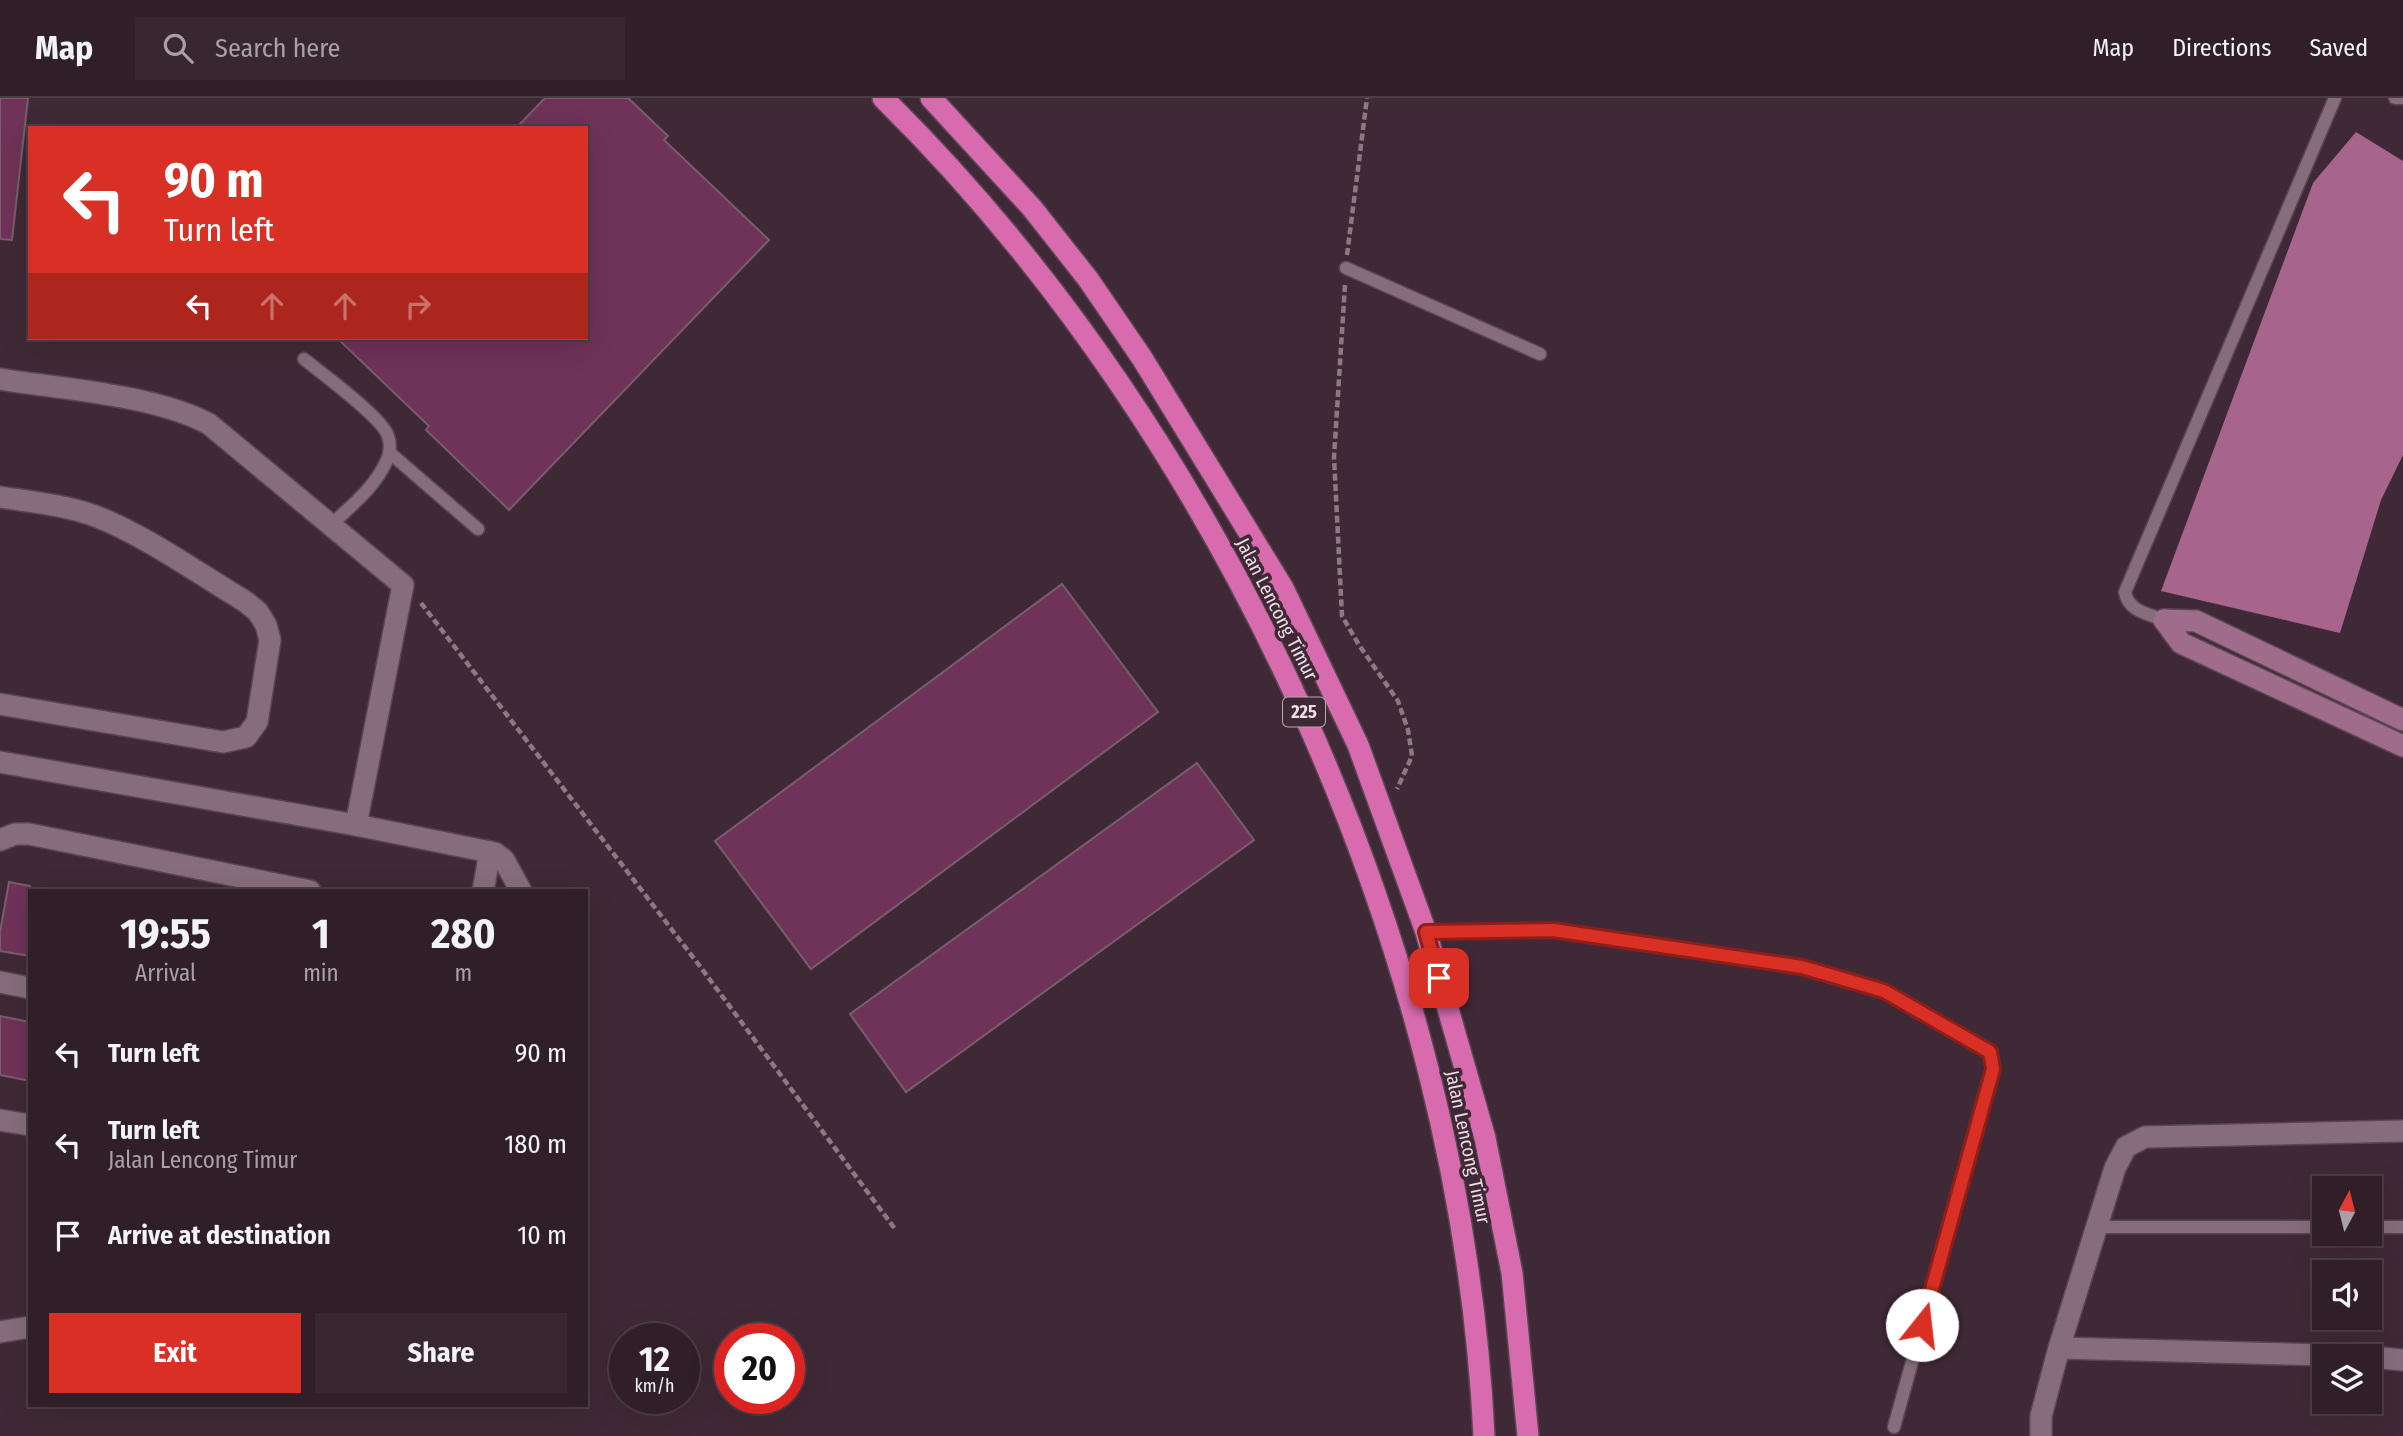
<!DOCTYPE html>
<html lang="en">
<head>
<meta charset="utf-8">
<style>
	body { margin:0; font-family:"Fira Sans Condensed",sans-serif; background:#382730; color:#f1f3f6; height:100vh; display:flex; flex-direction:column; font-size:26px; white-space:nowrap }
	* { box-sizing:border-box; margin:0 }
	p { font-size:23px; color:#a8a2a8 }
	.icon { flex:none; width:38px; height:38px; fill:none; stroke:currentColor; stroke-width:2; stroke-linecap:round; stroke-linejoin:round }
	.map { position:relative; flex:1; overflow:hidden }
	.sheet { position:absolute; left:28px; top:791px; width:560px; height:518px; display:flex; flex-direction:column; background:#301f28; border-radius:0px; box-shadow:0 7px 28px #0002,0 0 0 2px #4b3d45 }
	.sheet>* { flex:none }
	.banner { position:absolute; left:28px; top:28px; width:560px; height:214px; border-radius:0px; box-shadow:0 7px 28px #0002,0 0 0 2px #4b3d45; background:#d93025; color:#fff; overflow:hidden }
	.needle { width:46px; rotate:7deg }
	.fabs { position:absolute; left:2312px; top:1078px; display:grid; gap:14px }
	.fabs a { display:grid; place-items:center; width:70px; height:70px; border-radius:0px; background:#301f28; box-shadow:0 7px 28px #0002,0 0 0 2px #4b3d45; font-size:35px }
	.speed { position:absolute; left:609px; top:1225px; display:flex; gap:14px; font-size:35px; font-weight:700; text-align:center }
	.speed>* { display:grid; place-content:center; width:91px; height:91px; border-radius:50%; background:#301f28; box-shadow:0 7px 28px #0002,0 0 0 2px #4b3d45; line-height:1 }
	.speed small { font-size:18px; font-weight:400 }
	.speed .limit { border:10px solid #d22; background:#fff; color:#111 }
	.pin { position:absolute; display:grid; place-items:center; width:60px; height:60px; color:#fff; margin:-30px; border-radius:14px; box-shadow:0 4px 10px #0006 }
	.me { position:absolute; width:77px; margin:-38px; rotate:16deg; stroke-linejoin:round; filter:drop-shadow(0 0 5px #0008) }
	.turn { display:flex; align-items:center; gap:24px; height:147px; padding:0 21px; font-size:32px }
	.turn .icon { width:91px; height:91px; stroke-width:2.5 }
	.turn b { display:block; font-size:49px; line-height:60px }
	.lanes { display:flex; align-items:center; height:66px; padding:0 21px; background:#0003; justify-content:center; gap:35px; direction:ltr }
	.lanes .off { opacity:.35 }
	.eta { display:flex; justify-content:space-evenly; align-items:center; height:119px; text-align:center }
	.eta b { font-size:42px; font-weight:700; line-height:49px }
	.primary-button { display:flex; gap:14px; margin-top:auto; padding:14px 21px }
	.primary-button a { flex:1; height:80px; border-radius:0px; background:#d93025; color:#fff; font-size:28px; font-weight:700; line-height:80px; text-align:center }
	.primary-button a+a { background:#382730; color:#f1f3f6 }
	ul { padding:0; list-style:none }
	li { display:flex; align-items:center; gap:21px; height:91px; padding:0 21px }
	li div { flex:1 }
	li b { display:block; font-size:26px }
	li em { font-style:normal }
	header { display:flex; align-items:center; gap:42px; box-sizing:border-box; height:98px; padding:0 35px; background:#301f28; border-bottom:2px solid #4b3d45 }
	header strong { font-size:33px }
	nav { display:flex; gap:38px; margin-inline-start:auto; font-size:24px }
	.search { width:490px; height:63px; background:#382730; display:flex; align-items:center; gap:18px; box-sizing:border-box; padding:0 24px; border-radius:0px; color:#a8a2a8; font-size:26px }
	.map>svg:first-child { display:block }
</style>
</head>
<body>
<header>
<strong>Map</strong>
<div class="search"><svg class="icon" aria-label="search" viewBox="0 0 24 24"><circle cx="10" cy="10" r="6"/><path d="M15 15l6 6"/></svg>Search here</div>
<nav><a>Map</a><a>Directions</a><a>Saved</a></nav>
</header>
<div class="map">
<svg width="2403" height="1338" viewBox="0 0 2403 1338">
	<rect width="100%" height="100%" fill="#402936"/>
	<!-- water -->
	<polygon fill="#a7658d" points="2356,34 2403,63 2403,357 2381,402 2340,535 2161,493 2313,85"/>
	<!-- building -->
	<g fill="#6f3258" stroke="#785e6c" stroke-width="2">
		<polygon points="0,0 28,0 12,142 0,141"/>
		<polygon points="545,0 628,0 668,38 664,42 769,142 509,412 426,332 429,328 337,240 586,240 586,30 516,30"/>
		<polygon points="1062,486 1158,614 811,871 715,743"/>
		<polygon points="1197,665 1254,742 906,994 850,916"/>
		<polygon points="9,784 30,788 30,858 0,853 0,834"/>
		<polygon points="0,918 30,924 30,983 0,977"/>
	</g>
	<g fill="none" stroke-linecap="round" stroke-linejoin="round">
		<defs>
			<g id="lane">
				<polyline points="2395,0 2403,0"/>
				<polyline points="1346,170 1540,256"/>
				<path d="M304 261C320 274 383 320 388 338 391 346 390 357 386 364 375 389 351 408 332 426"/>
				<polyline points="390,355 478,431"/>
				<path d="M2164 522C2148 516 2128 513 2125 494L2335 0"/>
				<polyline points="1426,834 1553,832 1802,869 1883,893 1990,954 1993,971 1894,1329"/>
				<polyline points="2096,1129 2324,1129"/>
				<polyline points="2370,1129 2403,1129"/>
			</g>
			<g id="street">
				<path d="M0 281C62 291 155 297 209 326L403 487 356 727"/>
				<path d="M0 399C32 404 65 407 95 418 145 437 199 476 246 504L258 514 266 527 270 542 257 624 246 639 223 644 0 606"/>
				<polyline points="0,664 356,727 495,755 504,762 521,793"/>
				<polyline points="0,742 15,736 29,736 310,793"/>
				<polyline points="483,793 490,754"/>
				<polyline points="0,884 30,890"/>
				<polyline points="0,1022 30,1027"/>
				<polyline points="0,1234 30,1229"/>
				<polyline points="2059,1250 2365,1258"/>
				<polyline points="2370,1259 2403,1262"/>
				<polyline points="2041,1338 2041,1318 2059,1250 2115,1070 2126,1049 2145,1039 2403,1033"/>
			</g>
			<g id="secondary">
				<polyline points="2164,522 2181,545 2403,648"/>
				<polyline points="2164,522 2196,523 2403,622"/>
			</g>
			<g id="highway">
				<path d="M883 0C1226 338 1461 857 1484 1338"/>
				<polyline points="931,0 1032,110 1088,181 1142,260 1283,490 1358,647 1426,834 1485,1040 1512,1175 1528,1338"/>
			</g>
		</defs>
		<!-- lane casing -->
		<use href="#lane" stroke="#5a4652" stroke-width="15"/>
		<!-- street casing -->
		<use href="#street" stroke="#5a4652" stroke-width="24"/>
		<!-- secondary casing -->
		<use href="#secondary" stroke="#5a4652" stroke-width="24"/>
		<!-- highway casing -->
		<use href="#highway" stroke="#5a4652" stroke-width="24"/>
		<!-- path -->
		<g stroke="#8d7984" stroke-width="4.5" stroke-dasharray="7 3.5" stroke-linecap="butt">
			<polyline points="1347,157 1367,0"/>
			<polyline points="1345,187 1334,359 1342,518 1359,547 1398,603 1408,632 1412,658 1397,691"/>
			<polyline points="421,505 699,867 895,1131"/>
		</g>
		<!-- lane -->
		<use href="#lane" stroke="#876d7c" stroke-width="12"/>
		<!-- street -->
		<use href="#street" stroke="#876d7c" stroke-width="21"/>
		<!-- secondary -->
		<use href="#secondary" stroke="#9f6c8b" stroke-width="21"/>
		<!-- highway -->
		<use href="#highway" stroke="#d76bae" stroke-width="21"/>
	</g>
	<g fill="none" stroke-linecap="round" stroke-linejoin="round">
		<defs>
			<polyline id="route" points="1439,880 1426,834 1553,832 1802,869 1884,893 1990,954 1993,971 1922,1227"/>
		</defs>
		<!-- route casing -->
		<use href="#route" stroke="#8d1f18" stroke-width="18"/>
		<!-- route -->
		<use href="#route" stroke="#d93025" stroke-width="12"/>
	</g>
	<g text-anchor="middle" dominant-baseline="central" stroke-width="7" stroke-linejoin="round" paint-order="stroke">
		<!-- shield labels -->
		<rect fill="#402936" stroke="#b9a8b1" stroke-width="2" x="1283" y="599.5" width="42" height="29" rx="5"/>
		<g font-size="18" font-weight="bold" fill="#eddee6">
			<text x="1304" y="614">225</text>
		</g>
		<!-- street labels -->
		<g font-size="19" fill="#eddee6" stroke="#402936">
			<text transform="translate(1277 511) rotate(63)">Jalan Lencong Timur</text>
			<text transform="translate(1468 1049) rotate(78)">Jalan Lencong Timur</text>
		</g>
	</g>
</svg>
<div class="fabs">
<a><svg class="needle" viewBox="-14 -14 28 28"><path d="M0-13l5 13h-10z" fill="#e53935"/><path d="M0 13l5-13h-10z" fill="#a8a2a8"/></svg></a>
<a><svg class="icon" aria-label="sound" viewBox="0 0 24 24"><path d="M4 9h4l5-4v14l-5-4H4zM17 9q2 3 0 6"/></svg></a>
<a><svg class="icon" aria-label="layers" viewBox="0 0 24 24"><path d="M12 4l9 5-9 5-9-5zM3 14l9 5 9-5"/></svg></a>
</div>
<div class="speed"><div>12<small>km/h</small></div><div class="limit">20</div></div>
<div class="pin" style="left:1439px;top:880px;background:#d93025"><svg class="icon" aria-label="arrive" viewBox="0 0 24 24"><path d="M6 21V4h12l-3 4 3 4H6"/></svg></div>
<svg class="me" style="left:1922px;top:1227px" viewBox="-20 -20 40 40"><circle r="19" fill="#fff"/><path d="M0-13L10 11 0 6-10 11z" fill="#d93025"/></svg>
<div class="banner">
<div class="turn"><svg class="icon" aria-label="left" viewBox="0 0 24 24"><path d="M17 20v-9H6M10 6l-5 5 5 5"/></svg><div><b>90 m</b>Turn left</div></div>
<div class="lanes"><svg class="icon" aria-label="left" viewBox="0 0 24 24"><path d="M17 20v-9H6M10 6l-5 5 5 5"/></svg><svg class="icon off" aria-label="ahead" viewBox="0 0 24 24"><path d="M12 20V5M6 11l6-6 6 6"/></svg><svg class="icon off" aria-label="ahead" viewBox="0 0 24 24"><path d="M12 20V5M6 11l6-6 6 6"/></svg><svg class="icon off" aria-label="right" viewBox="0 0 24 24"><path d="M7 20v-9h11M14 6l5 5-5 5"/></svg></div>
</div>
<section class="sheet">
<div class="eta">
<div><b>19:55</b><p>Arrival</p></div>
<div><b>1</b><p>min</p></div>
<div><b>280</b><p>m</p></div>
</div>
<ul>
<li><svg class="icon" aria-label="left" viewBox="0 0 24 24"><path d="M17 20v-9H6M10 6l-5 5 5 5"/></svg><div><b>Turn left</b></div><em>90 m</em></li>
<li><svg class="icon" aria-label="left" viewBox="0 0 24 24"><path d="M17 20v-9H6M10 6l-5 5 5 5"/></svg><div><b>Turn left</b><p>Jalan Lencong Timur</p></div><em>180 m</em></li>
<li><svg class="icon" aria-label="arrive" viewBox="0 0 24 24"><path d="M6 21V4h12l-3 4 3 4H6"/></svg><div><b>Arrive at destination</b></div><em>10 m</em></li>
</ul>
<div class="primary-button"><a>Exit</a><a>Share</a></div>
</section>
</div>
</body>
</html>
